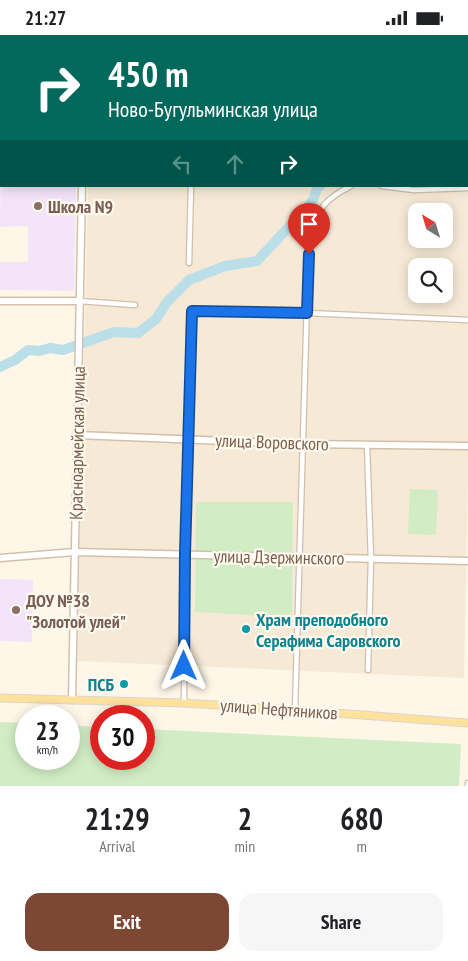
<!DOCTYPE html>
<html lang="en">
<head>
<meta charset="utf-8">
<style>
	body { margin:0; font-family:"PT Sans Narrow",sans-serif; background:#f6f6f6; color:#202124; height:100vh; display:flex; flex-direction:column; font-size:19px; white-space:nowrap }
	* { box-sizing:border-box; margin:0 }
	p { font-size:16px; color:#757577 }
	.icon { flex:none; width:28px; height:28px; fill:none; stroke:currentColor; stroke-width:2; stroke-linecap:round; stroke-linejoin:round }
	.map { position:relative; height:751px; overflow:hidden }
	.drawer { display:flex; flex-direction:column; background:#fff; flex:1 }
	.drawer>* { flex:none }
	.top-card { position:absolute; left:0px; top:0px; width:469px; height:152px; box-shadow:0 2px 12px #0003; background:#00695c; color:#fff; overflow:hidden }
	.needle { width:32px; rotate:322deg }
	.controls { position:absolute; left:408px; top:168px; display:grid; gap:10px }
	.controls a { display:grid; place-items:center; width:45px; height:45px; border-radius:10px; background:#fff; box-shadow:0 2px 12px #0003; font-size:25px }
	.speed { position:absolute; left:15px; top:670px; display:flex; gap:10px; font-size:25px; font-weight:700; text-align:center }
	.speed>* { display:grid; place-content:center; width:65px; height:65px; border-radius:50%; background:#fff; box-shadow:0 2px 12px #0003; line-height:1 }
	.speed small { font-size:12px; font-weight:400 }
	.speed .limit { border:8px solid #d22; background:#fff; color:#111 }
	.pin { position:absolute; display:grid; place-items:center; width:42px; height:42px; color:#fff; margin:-51px -21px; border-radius:50% 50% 50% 0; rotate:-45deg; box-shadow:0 0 5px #0007 }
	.pin .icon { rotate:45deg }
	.me { position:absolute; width:55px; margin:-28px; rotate:0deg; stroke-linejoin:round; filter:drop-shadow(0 0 4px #0008) }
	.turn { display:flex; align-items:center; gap:18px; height:105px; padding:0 25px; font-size:22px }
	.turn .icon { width:65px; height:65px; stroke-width:2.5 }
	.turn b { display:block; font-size:35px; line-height:42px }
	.lanes { display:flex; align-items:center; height:48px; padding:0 25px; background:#0003; justify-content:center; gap:25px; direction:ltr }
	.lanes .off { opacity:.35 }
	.eta { display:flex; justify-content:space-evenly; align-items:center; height:85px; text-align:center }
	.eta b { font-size:30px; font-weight:700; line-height:35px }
	.button { display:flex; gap:10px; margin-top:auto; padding:10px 25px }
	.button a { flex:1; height:58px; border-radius:15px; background:#7c4834; color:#fff; font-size:20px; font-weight:700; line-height:58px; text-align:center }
	.button a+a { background:#f6f6f6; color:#202124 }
	.status { display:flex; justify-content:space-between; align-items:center; height:35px; padding:0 25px; background:#fff; direction:ltr }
	.status svg { height:14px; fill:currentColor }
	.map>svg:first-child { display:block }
</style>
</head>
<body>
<div class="status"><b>21:27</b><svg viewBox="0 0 49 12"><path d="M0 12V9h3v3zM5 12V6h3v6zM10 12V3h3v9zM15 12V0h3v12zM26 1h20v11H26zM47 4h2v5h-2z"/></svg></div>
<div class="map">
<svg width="468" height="751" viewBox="0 0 468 751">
	<rect width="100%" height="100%" fill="#fef7e8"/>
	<!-- residential -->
	<path fill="#f6e9d6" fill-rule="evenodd" d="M92 0H468V441L464 643 77 626 88 151H468V1H92ZM416 176H444V204H416ZM416 231H444V259H416Z"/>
	<!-- education -->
	<g fill="#f4e4fa">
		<polygon points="1,80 1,151 76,151 74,256 0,255 0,227 28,227 28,191 0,192"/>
		<polygon points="0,544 33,545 32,607 0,606"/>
	</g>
	<!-- green -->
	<g fill="#d2edc5">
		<polygon points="410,454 438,455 436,500 408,499"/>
		<polygon points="196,467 293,467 292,582 195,577"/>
		<polygon points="0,687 26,688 26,724 69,724 69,690 101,692 101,724 144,724 144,694 461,709 459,751 0,751"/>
	</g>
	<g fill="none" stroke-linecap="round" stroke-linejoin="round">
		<!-- river -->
		<g stroke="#bbdfe9" stroke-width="10">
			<polyline points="450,1 452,0"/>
			<polyline points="0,332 15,325 28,315 39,316 50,313 63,315 114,297 138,298 156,284 167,267 189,245 225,231 257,226 312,167 318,152 320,151"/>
		</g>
		<defs>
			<g id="street">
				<polyline points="197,1 197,0"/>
				<polyline points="310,1 310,0"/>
				<polyline points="413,1 414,0"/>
				<polyline points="0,35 1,35"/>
				<polyline points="382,151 414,155 468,153"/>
				<polyline points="189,228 191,151"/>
				<polyline points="79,266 135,270"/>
				<polyline points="367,410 371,524 368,635"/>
				<polyline points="184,668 185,519 192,276 307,278 468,285"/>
				<path d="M295 675 309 199C321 172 323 165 351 151"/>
				<polyline points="468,751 468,748"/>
			</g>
			<g id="secondary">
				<polyline points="85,1 85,0"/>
				<polyline points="0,266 79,266"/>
				<polyline points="77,400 303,409 468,411"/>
				<polyline points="0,523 75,517 468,526"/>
				<polyline points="72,665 82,151"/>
			</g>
			<polyline id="primary" points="0,663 184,668 295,675 468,688"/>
		</defs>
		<!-- street casing -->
		<use href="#street" stroke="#d1bfac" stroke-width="7"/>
		<!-- secondary casing -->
		<use href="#secondary" stroke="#d4c0aa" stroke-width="9"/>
		<!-- primary casing -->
		<use href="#primary" stroke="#dcd5d0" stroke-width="9"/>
		<!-- street -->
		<use href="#street" stroke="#fff" stroke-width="4.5"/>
		<!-- secondary -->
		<use href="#secondary" stroke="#fff" stroke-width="6"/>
		<!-- primary -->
		<use href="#primary" stroke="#ffe19e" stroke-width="7"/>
	</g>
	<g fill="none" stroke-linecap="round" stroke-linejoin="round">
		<defs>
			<polyline id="route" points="184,631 185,519 192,276 307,278 309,219"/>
		</defs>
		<!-- route casing -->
		<use href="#route" stroke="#114b97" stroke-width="12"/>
		<!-- route -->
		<use href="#route" stroke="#1a73e8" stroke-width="9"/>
	</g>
	<!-- markers -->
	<g fill="#8d6e63" stroke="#fffaf0" stroke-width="2">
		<circle cx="38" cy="171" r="5"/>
		<circle cx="16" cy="575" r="5"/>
	</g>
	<g fill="#0f9aa8" stroke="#fffaf0" stroke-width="2">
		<circle cx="246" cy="594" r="5"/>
		<circle cx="124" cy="649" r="5"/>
	</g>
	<g text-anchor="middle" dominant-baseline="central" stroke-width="4.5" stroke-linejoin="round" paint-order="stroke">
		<!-- education labels -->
		<g font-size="18" font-weight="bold" fill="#785e54" stroke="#fffaf0" text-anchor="start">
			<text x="48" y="171">Школа N9</text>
			<text x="26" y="565">ДОУ №38<tspan x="26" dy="21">"Золотой улей"</tspan></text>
		</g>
		<!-- street labels -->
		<g font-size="18" fill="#7a5e4a" stroke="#fffaf0">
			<text transform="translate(272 407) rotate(2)">улица Воровского</text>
			<text transform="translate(77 408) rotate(-89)">Красноармейская улица</text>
			<text transform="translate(279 522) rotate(1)">улица Дзержинского</text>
			<text transform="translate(279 674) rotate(4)">улица Нефтяников</text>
		</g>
		<!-- culture labels -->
		<g font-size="18" font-weight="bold" fill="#0d838f" stroke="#fffaf0" text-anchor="start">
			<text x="256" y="584">Храм преподобного<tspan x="256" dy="21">Серафима Саровского</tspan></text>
			<text x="114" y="649" text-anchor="end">ПСБ</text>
		</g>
	</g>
</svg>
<div class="controls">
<a><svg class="needle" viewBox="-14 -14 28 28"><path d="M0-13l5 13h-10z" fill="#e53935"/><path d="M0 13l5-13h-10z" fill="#757577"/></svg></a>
<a><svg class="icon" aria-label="search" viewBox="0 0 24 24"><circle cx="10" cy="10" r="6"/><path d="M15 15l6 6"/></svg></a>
</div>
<div class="speed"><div>23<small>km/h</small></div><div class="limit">30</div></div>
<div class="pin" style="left:309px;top:219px;background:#d93025"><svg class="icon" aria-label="arrive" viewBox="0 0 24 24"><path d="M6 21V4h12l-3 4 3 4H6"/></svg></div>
<svg class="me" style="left:184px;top:631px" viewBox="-20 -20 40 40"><path d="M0-17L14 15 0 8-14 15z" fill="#1a73e8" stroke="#fff" stroke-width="4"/></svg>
<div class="top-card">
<div class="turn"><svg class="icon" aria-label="right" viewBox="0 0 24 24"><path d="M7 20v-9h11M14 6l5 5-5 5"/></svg><div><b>450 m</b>Ново-Бугульминская улица</div></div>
<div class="lanes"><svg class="icon off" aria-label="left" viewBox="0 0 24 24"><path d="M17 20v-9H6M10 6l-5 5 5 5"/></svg><svg class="icon off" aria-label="ahead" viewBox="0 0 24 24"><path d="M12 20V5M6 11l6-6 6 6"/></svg><svg class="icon" aria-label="right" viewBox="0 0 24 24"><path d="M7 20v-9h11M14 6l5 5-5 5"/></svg></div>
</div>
</div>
<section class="drawer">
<div class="eta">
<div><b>21:29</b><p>Arrival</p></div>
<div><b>2</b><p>min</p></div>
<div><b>680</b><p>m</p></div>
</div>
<div class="button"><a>Exit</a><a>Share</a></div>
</section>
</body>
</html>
